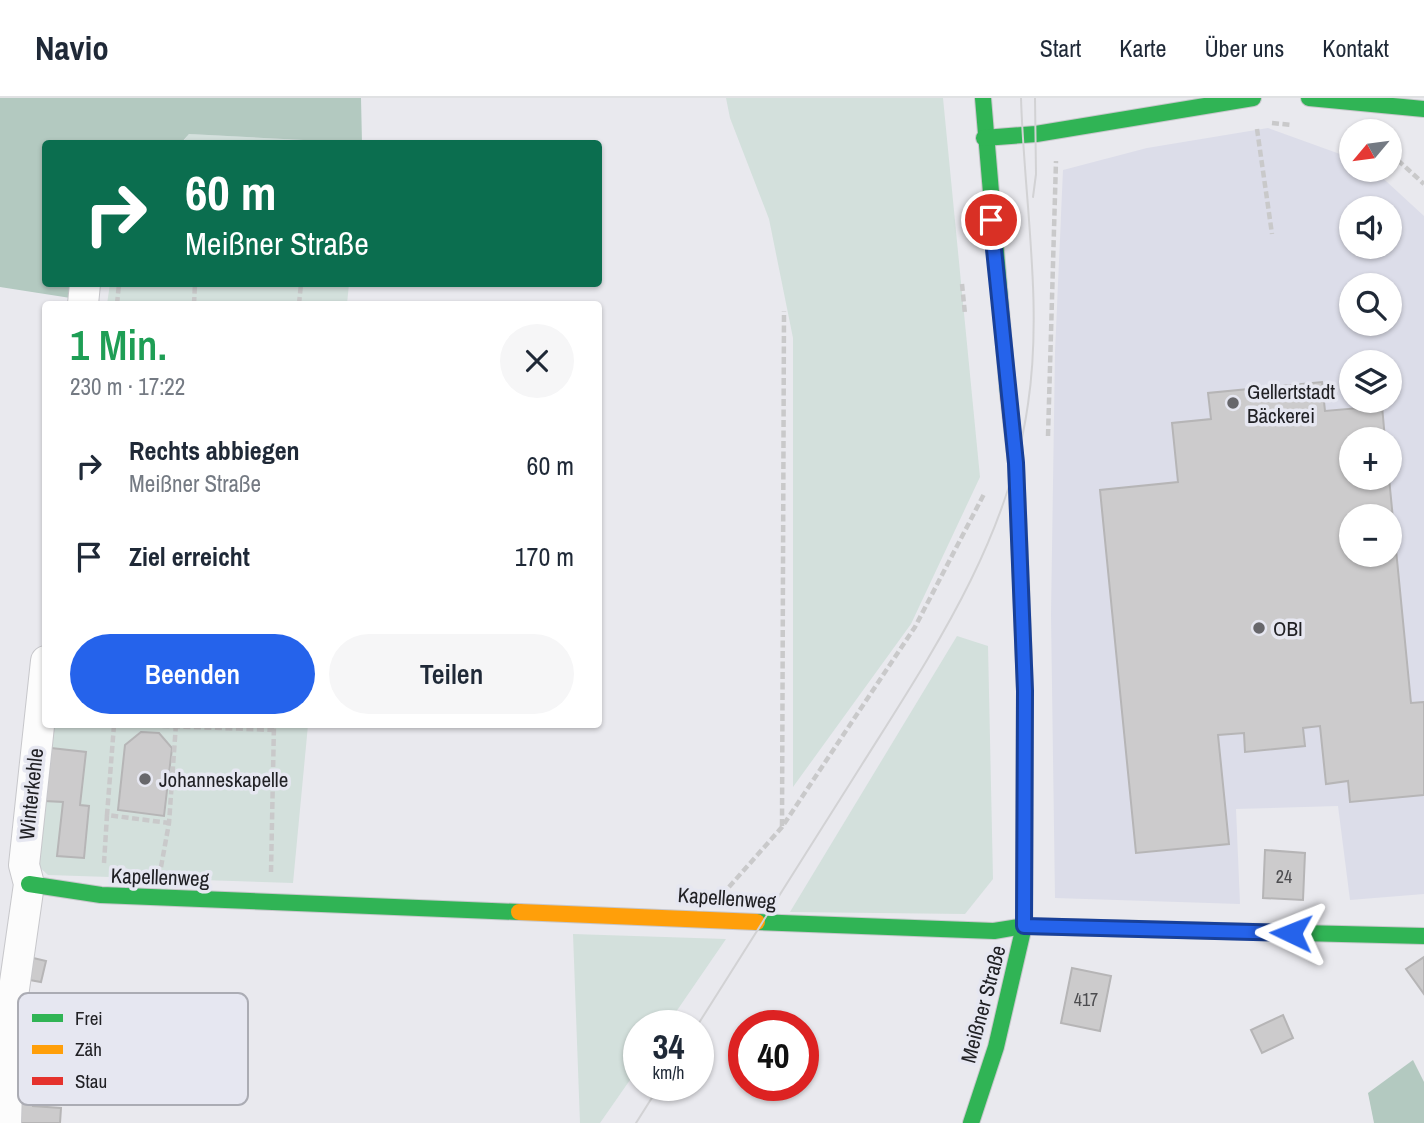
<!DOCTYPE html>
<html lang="de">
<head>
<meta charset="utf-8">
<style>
	body { margin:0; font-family:"Archivo Narrow",sans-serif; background:#f6f6f7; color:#1f2937; height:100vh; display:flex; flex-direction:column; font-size:26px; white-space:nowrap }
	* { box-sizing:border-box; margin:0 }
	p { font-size:23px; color:#747a83 }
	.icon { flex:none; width:38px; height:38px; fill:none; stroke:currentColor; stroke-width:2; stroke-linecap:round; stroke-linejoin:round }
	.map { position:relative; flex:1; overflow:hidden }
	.sheet { position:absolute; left:42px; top:203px; width:560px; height:427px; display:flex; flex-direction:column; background:#fff; border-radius:7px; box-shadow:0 2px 5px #0004 }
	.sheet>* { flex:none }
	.hud { position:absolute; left:42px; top:42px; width:560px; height:147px; border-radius:7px; box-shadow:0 2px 5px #0004; background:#0b6e4f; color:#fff; overflow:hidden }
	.needle { width:46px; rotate:241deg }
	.buttons { position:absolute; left:1339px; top:21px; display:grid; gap:14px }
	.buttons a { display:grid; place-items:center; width:63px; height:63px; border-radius:50%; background:#fff; box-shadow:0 2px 5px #0004; font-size:35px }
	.speed { position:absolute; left:623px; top:912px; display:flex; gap:14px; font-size:35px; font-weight:700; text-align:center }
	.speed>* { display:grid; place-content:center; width:91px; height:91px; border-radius:50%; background:#fff; box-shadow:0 2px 5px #0004; line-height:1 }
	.speed small { font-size:18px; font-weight:400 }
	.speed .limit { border:10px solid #d22; background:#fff; color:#111 }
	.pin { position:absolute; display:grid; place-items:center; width:60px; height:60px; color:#fff; margin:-30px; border:4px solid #fff; border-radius:50%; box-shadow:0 2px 7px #0007 }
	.me { position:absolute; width:77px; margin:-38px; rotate:272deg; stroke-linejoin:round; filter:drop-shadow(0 0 5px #0008) }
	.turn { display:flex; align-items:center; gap:24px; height:147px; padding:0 28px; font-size:32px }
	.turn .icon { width:91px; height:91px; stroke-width:2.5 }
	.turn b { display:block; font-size:49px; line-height:60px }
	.round { display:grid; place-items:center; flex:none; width:74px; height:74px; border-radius:37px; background:#f6f6f7 }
	.head { display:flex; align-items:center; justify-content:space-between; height:119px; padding:0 28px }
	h1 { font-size:42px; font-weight:600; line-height:52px; color:#1e9e55 }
	.cta { display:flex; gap:14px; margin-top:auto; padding:14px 28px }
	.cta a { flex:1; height:80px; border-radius:42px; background:#2563eb; color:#fff; font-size:28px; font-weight:600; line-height:80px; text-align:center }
	.cta a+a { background:#f6f6f7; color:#1f2937 }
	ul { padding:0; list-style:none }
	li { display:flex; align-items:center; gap:21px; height:91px; padding:0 28px }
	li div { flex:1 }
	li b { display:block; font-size:26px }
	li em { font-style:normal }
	header { display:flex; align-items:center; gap:42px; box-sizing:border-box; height:98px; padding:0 35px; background:#fff; border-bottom:2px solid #e0e1e3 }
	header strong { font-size:33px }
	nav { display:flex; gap:38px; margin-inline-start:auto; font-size:24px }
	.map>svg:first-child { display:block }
</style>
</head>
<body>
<header>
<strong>Navio</strong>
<nav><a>Start</a><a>Karte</a><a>Über uns</a><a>Kontakt</a></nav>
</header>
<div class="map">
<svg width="1424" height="1025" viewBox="0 0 1424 1025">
	<rect width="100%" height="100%" fill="#e9e9ee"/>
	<!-- built -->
	<path fill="#dcdde9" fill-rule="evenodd" d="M1268 30 1351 60V72H1374L1424 118V796L1350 802 1338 708 1236 711 1240 806 1055 800 1051 517 1055 254 1063 72 1147 50ZM1351 110H1390V149H1351ZM1351 187H1390V226H1351ZM1351 264H1390V303H1351ZM1351 341H1390V380H1351ZM1351 418H1390V457H1351Z"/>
	<!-- green -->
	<g fill="#d3e0dc">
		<polygon points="726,0 943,0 980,379 911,526 793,689 793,240 769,121 730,20"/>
		<polygon points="189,36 362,45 181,46"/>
		<polygon points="110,186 349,186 347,206 107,206"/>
		<polygon points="957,538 988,548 993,781 965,816 790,814"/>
		<polygon points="54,627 308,627 293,785 48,777 36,766"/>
		<polygon points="573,836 726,841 667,927 639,928 639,969 600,1025 580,1025"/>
	</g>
	<!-- forest -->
	<g fill="#b3c9c0">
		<polygon points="0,0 361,0 362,45 189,36 181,45 46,46 46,186 80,186 77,201 0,189"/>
		<polygon points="1413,962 1424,984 1424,1025 1374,1025 1368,995"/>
	</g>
	<!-- building -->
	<g fill="#cccbcc" stroke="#b6b5b6" stroke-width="2" fill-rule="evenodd">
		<path d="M1322 284 1325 313 1382 308 1385 341H1351V380H1389L1411 605 1424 604V697L1350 704 1348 683 1326 686 1320 628 1303 630 1305 648 1245 654 1244 635 1218 637 1229 746 1136 755 1100 392 1178 384 1172 325 1211 321 1208 295ZM1351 418H1390V457H1351Z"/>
		<polygon points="141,634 159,635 172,650 164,718 118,712 125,647"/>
		<polygon points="51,650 86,654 80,707 89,708 84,760 57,758 63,704 45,703"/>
		<polygon points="1265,752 1305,755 1303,802 1263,800"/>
		<polygon points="29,859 46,863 41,884 24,881"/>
		<polygon points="1424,859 1424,896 1406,871"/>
		<polygon points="1072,870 1111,878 1100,933 1061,925"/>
		<polygon points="1283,917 1293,940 1262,955 1251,932"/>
		<polygon points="15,981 34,982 33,1008 61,1010 60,1025 17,1025"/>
	</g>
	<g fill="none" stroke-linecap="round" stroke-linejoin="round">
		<defs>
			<g id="street">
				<polyline points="83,206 85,186"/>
				<polyline points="6,1025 9,926 29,786 24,767 46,563"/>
			</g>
			<g id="fast">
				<polyline points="983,0 1008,295"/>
				<polyline points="1309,0 1424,11"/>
				<polyline points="984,40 1036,36 1253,0"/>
				<polyline points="29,786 101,797 519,814"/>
				<polyline points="757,824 994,833 1024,828 1424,838"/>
				<polyline points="971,1025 996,949 1024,828 1025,593 1021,484"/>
			</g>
			<polyline id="slow" points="519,814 757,824"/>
			<polyline id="jam" points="1008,295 1016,365 1021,484"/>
		</defs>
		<!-- street casing -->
		<use href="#street" stroke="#c7c7cb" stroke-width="32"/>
		<!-- fast casing -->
		<use href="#fast" stroke="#c7c7cb" stroke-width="18"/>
		<!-- slow casing -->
		<use href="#slow" stroke="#c7c7cb" stroke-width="18"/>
		<!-- jam casing -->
		<use href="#jam" stroke="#c7c7cb" stroke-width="18"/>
		<!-- path -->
		<g stroke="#c9c9ca" stroke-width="4.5" stroke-dasharray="7 3.5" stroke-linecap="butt">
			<polyline points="1272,25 1291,27"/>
			<polyline points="1257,31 1272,136"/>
			<polyline points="1390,55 1424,86"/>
			<polyline points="962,186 965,216"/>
			<polyline points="117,206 119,186"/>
			<polyline points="194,206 195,186"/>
			<polyline points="299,206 301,186"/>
			<polyline points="1048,338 1056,63"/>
			<polyline points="110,626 274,632"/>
			<polyline points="114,627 107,717 169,725"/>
			<polyline points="782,728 784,213"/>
			<polyline points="104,765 107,717"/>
			<polyline points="161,769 169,725 176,626"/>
			<polyline points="271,774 274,626"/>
			<polyline points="729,789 782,729 915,529 984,396"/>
		</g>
		<!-- street -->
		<use href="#street" stroke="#fcfcfc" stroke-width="30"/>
		<!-- fast -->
		<use href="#fast" stroke="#30b455" stroke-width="16"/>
		<!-- slow -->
		<use href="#slow" stroke="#ff9f0a" stroke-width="16"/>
		<!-- jam -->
		<use href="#jam" stroke="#e5322d" stroke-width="16"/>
		<!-- tram -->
		<g stroke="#d2d2d4" stroke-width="2">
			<polyline points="1033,99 1036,76 1035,0"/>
			<path d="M697 928C752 841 806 754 861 668 932 555 1009 442 1028 306 1043 206 1024 101 1021 0"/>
			<polyline points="636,1025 660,987"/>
		</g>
	</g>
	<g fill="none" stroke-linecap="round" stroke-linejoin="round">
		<defs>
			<polyline id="route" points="991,122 1016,365 1025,593 1024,828 1291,835"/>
		</defs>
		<!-- route casing -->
		<use href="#route" stroke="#184099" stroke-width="18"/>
		<!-- route -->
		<use href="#route" stroke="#2563eb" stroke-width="12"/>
	</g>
	<!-- markers -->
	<g fill="#67676b" stroke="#e6e7f1" stroke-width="2.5">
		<circle cx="1233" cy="305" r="7"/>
		<circle cx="1259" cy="530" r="7"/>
		<circle cx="145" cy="681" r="7"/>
	</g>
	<g text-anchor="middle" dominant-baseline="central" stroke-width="7" stroke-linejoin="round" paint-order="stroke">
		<!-- number labels -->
		<g font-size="18" fill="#4c4c4f">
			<text x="1284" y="778">24</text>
			<text x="1086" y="901">417</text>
		</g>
		<!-- poi labels -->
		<g font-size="21" fill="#212125" stroke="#e6e7f1" text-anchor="start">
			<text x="1247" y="293">Gellertstadt<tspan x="1247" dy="24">Bäckerei</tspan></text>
			<text x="1273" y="530">OBI</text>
			<text x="159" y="681">Johanneskapelle</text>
		</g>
		<!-- street labels -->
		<g font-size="21" fill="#212125" stroke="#e6e7f1">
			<text transform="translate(31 696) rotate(-84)">Winterkehle</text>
			<text transform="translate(160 779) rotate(2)">Kapellenweg</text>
			<text transform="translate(727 800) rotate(4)">Kapellenweg</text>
			<text transform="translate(983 906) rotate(-75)">Meißner Straße</text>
		</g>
	</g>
	<!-- legend -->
	<rect x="18" y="895" width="230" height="112" rx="10" fill="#e6e7f1" stroke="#abacb4" stroke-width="2"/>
	<rect x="32" y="916" width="31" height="8" fill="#30b455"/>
	<rect x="32" y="947" width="31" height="9" fill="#ff9f0a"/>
	<rect x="32" y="979" width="31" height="8" fill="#e5322d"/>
	<g font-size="19" fill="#212125">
		<text x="75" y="927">Frei</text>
		<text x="75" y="958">Zäh</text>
		<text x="75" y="990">Stau</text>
	</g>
</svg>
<div class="buttons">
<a><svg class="needle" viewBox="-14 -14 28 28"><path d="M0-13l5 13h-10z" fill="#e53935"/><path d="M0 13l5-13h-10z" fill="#747a83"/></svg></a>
<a><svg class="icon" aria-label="sound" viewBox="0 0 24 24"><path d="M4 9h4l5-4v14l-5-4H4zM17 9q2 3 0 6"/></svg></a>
<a><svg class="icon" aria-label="search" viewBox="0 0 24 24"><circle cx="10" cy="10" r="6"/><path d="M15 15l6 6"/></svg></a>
<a><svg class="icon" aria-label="layers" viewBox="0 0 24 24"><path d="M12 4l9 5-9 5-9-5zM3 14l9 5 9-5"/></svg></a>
<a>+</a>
<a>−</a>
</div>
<div class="speed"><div>34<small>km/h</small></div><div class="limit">40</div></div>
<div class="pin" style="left:991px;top:122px;background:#d93025"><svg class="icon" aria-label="arrive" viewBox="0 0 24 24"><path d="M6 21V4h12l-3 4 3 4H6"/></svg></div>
<svg class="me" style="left:1291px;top:835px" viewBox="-20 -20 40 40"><path d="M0-17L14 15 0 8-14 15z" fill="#2563eb" stroke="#fff" stroke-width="4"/></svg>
<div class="hud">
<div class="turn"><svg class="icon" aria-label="right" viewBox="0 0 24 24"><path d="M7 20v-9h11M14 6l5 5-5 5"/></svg><div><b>60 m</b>Meißner Straße</div></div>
</div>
<section class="sheet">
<div class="head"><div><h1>1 Min.</h1><p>230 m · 17:22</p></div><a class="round"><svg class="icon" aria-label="close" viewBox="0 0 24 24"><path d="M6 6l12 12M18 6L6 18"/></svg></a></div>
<ul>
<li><svg class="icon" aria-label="right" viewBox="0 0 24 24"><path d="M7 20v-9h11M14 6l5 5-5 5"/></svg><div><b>Rechts abbiegen</b><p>Meißner Straße</p></div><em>60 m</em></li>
<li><svg class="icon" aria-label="arrive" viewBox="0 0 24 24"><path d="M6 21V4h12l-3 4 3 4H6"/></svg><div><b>Ziel erreicht</b></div><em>170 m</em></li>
</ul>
<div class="cta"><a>Beenden</a><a>Teilen</a></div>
</section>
</div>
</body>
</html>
